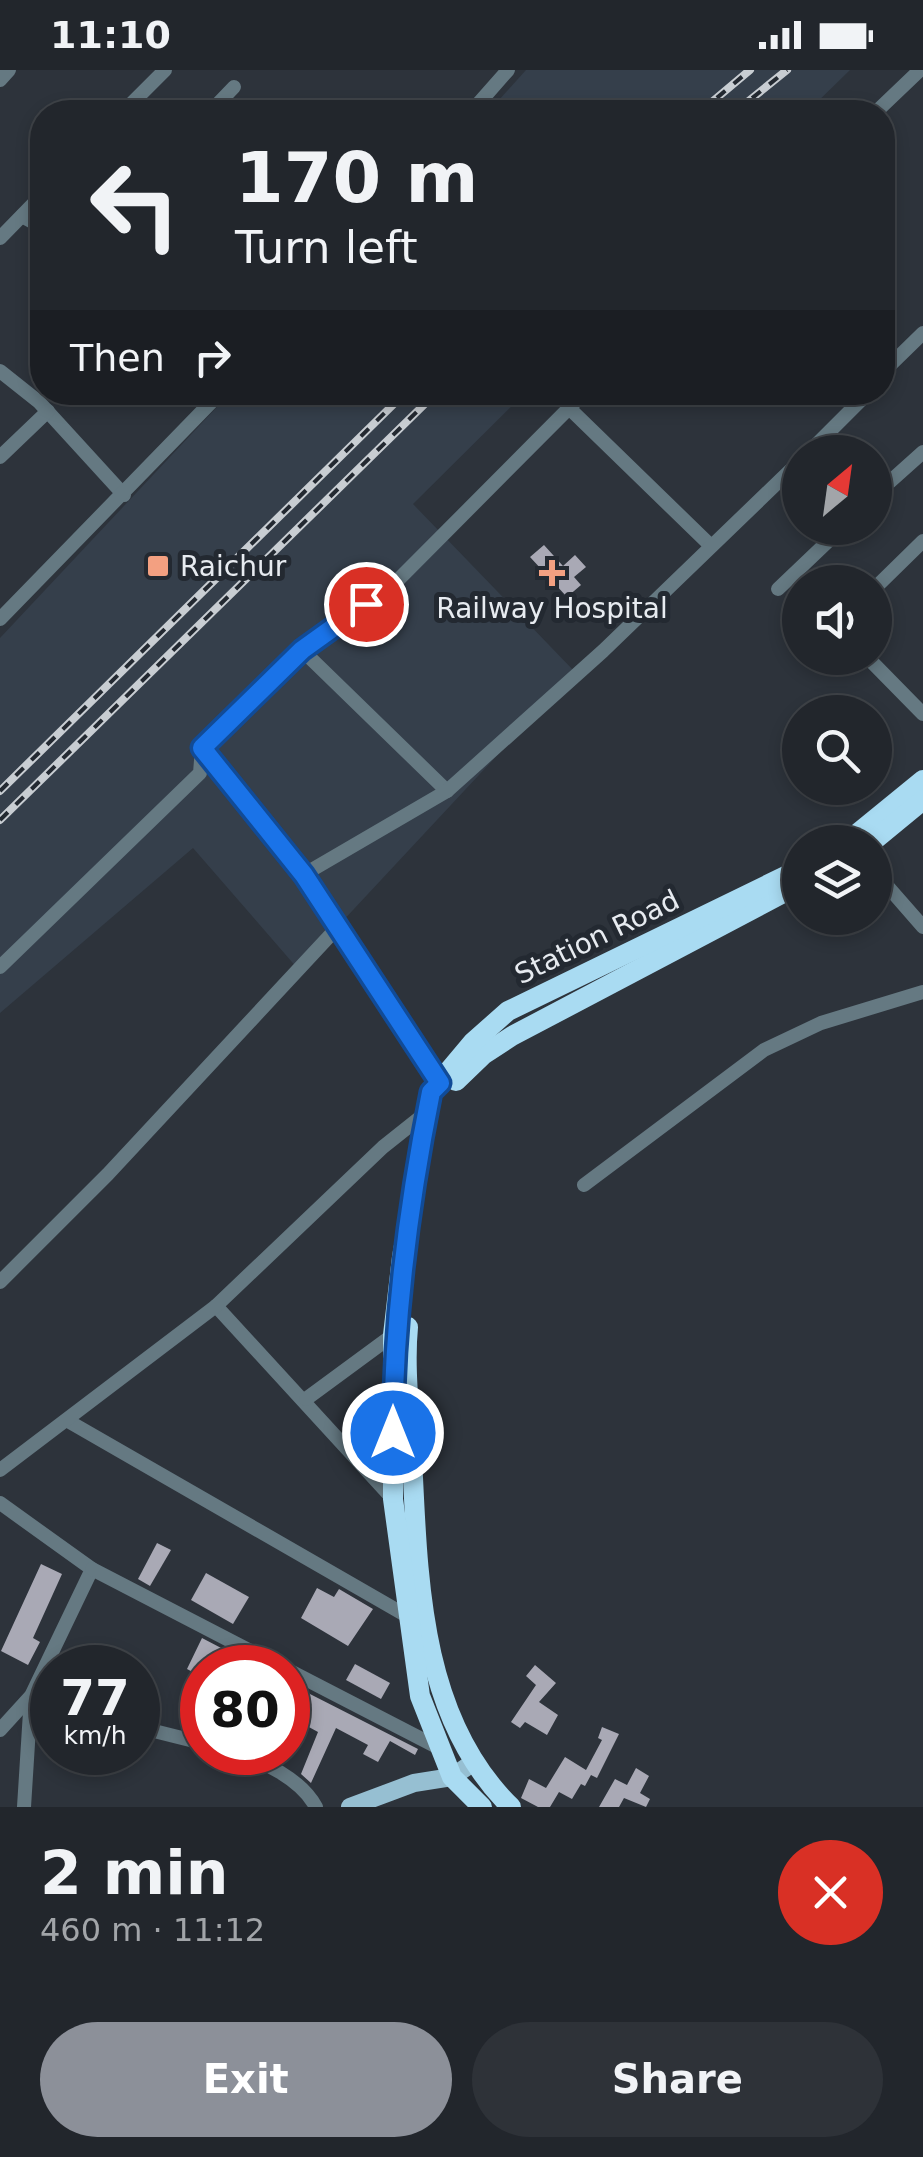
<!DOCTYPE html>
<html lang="en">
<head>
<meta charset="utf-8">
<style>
	body { margin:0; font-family:"DejaVu Sans",sans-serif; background:#2e3238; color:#f1f3f6; height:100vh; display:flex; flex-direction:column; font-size:38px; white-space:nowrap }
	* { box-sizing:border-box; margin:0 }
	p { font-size:32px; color:#a2a5a9 }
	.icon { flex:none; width:55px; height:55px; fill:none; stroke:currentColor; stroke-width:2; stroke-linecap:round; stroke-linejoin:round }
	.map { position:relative; height:1737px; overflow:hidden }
	.drawer { display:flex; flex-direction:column; background:#22262c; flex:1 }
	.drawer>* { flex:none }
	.hud { position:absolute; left:30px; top:30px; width:865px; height:305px; border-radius:40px; box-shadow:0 5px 15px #0003,0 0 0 2px #3f4348; background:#22262c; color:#f1f3f6; overflow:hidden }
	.needle { width:65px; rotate:29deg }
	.tools { position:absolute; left:782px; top:365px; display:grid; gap:20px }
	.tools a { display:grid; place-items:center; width:110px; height:110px; border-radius:50%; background:#22262c; box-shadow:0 5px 15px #0003,0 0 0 2px #3f4348; font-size:50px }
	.speed { position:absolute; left:30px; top:1575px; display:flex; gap:20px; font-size:50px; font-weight:700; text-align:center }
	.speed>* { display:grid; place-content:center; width:130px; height:130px; border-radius:50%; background:#22262c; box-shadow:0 5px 15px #0003,0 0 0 2px #3f4348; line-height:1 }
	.speed small { font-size:25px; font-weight:400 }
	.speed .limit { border:15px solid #d22; background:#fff; color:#111 }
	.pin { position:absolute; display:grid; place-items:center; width:85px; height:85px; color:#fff; margin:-42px; border:5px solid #fff; border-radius:50%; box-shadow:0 2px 10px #0007 }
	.me { position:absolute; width:110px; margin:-55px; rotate:0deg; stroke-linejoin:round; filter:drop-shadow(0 0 8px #0008) }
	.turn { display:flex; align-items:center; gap:35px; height:210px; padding:0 40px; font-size:45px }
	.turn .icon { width:130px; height:130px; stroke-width:2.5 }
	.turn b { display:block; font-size:70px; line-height:85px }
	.then { display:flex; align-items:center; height:95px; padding:0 40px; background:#0003; gap:20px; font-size:38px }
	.round { display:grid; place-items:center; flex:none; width:105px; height:105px; border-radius:52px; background:#2e3238 }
	.head { display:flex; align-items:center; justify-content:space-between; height:170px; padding:0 40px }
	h1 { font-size:60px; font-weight:600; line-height:75px }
	.cta { display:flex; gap:20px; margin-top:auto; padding:20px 40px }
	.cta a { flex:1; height:115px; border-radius:60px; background:#8c9099; color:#fff; font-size:40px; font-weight:600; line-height:115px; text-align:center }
	.cta a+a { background:#2e3238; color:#f1f3f6 }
	.status { display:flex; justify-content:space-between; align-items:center; height:70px; padding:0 50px; background:#22262c; direction:ltr }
	.status svg { height:28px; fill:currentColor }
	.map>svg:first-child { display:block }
</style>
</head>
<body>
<div class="status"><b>11:10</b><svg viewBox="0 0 49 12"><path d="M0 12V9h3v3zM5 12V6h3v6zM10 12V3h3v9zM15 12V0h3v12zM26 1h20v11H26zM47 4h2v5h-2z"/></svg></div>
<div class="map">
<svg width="923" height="1737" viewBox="0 0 923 1737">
	<rect width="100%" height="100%" fill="#2d333b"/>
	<!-- built -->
	<g fill="#353f4b">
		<polygon points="526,0 850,0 807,42 488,42"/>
		<polygon points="230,323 525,323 413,434 575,602 298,899 193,778 0,943 0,568"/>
	</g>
	<!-- building -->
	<g fill="#a9a9b5">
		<polygon points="544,475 563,496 575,485 586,497 574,507 581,515 567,527 530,487"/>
		<polygon points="157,1473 171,1480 150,1516 138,1509"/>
		<polygon points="41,1494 62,1504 33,1568 40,1572 28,1595 1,1581"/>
		<polygon points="206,1503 249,1527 233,1554 191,1530"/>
		<polygon points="317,1518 334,1527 339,1519 373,1539 348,1576 301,1548"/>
		<polygon points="202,1568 246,1591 242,1598 202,1598 202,1607 187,1599"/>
		<polygon points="355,1594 390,1613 381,1629 346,1610"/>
		<polygon points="535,1595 556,1613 539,1632 558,1645 547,1665 525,1652 520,1658 511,1652 536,1615 526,1606"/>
		<polygon points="308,1623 418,1679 415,1685 390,1671 378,1692 363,1684 368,1675 336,1658 311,1713 301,1704 318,1662 294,1649"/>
		<polygon points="602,1657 619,1664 597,1708 591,1705 585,1716 581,1714 572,1729 559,1722 550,1737 538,1737 521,1728 529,1709 546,1718 565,1687 586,1700 602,1670 598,1668"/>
		<polygon points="636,1698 649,1706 640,1723 650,1729 646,1737 624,1728 619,1737 599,1737 615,1709 627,1715"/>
	</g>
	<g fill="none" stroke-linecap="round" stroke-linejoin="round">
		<!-- minor -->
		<g stroke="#657982" stroke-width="14">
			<polyline points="0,10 9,0"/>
			<polyline points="123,42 165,0"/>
			<polyline points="210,42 234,17"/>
			<polyline points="471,42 508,0"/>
			<polyline points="876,42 920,0"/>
			<polyline points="22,146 42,157"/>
			<polyline points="0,168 42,125"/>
			<polyline points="0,301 39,332 124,425"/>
			<polyline points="882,303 923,263"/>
			<polyline points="569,338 710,475"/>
			<polyline points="809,382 869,322"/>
			<polyline points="0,387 48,341"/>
			<polyline points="875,425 923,382"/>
			<polyline points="875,518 923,471"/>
			<polyline points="778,519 842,458"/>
			<polyline points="0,549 221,322"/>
			<polyline points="302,580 447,721"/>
			<polyline points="868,588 923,644"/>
			<polyline points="875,802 923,857"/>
			<polyline points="303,805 447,721 603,581 800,391"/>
			<polyline points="0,897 200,703 202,678"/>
			<polyline points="445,1015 401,960 303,805 202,678 302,580 398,510 585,322"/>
			<polyline points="584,1115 764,980 821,953 923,922"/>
			<polyline points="0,1212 108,1104 336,859"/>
			<polyline points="216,1236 393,1429"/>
			<polyline points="306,1329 393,1265"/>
			<polyline points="68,1351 407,1546"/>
			<polyline points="0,1400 216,1236 383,1077 427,1042"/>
			<polyline points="0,1433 92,1499 31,1626 24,1737"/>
			<polyline points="92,1499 283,1598"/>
			<polyline points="288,1600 441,1679"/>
			<polyline points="30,1631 52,1637"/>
			<polyline points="138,1657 202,1673"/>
			<polyline points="0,1660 30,1627"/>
			<path d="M234 1682C263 1691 301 1709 316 1737"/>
		</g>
		<!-- major -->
		<polyline stroke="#96bfd2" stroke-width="18" points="350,1737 414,1713 452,1707 471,1694"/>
		<!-- highway -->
		<g stroke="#a9dbf2" stroke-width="20">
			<polyline points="847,772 923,710"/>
			<polyline points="872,772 923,730"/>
			<polyline points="456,1011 483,985 512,966 789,820"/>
			<path d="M408 1257C404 1299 410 1344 412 1387 418 1508 419 1647 511 1737"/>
			<polyline points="482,1737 452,1707 420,1626 393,1429 393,1265 402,1187 431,1022 473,972 508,941 800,799"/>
		</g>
		<defs>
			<g id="rail">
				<polyline points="700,42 750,0"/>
				<polyline points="735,42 787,0"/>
				<polyline points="0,721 406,322"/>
				<polyline points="0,750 437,322"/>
			</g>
		</defs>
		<!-- rail casing -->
		<use href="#rail" stroke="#c8cdd2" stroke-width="8"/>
		<!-- rail -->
		<use href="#rail" stroke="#232931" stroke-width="4" stroke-dasharray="11" stroke-linecap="butt"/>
	</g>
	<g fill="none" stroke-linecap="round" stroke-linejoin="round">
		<defs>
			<path id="route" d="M366 534 302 580 202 678 304 805 440 1013 431 1022C408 1136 394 1247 393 1363"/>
		</defs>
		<!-- route casing -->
		<use href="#route" stroke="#114b97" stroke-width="25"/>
		<!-- route -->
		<use href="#route" stroke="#1a73e8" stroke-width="18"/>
	</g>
	<!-- markers -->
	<g fill="#f3a081" stroke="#232931" stroke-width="4">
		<rect x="146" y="484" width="24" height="24" rx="5"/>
		<path d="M547 488h10v10h10v10h-10v10h-10v-10h-10v-10h10z"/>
	</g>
	<g text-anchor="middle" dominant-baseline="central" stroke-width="10" stroke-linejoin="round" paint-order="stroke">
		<!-- poi labels -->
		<g font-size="28" fill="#e7ebf0" stroke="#232931" text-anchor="start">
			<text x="180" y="496">Raichur</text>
			<text x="552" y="538" text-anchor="middle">Railway Hospital</text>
		</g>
		<!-- street labels -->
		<g font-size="28" fill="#e7ebf0" stroke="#232931">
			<text transform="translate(597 867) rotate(-26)">Station Road</text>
		</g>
	</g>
</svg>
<div class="tools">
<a><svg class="needle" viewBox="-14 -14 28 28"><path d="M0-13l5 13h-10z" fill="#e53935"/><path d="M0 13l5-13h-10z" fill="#a2a5a9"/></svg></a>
<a><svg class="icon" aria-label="sound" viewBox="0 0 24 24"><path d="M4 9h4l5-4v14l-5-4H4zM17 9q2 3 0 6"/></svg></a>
<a><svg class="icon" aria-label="search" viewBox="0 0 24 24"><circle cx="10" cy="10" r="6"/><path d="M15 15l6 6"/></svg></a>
<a><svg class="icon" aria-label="layers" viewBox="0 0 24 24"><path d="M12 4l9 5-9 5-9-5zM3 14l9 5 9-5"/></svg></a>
</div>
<div class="speed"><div>77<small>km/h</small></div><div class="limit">80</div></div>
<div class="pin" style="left:366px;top:534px;background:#d93025"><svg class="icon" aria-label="arrive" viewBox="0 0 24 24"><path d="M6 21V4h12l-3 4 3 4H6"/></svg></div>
<svg class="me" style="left:393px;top:1363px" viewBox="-20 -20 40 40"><circle r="17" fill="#1a73e8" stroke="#fff" stroke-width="3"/><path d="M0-11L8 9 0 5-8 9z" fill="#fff"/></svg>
<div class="hud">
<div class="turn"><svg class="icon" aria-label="left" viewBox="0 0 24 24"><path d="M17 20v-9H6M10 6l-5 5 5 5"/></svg><div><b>170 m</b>Turn left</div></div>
<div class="then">Then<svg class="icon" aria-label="right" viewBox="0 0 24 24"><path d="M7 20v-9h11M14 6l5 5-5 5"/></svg></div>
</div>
</div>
<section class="drawer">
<div class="head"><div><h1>2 min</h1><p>460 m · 11:12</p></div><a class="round" style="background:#d93025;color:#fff"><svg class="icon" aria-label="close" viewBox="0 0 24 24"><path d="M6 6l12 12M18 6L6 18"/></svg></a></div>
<div class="cta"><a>Exit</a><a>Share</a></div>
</section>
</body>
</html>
